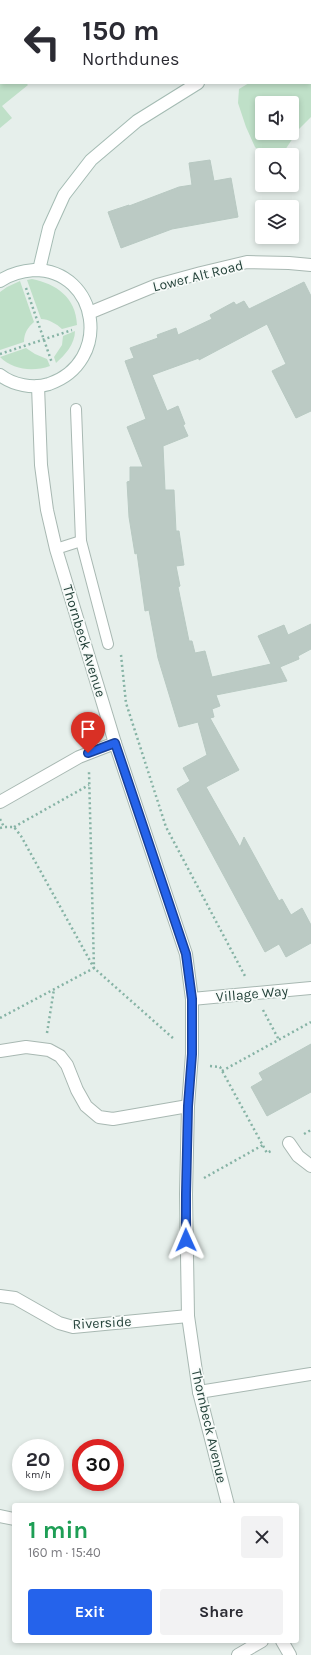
<!DOCTYPE html>
<html lang="en">
<head>
<meta charset="utf-8">
<style>
	body { margin:0; font-family:Karla,sans-serif; background:#f2f2f3; color:#2b2b33; height:100vh; display:flex; flex-direction:column; font-size:15px; white-space:nowrap }
	* { box-sizing:border-box; margin:0 }
	p { font-size:13px; color:#7c7c81 }
	.icon { flex:none; width:22px; height:22px; fill:none; stroke:currentColor; stroke-width:2; stroke-linecap:round; stroke-linejoin:round }
	.map { position:relative; flex:1; overflow:hidden }
	.drawer { position:absolute; left:12px; top:1503px; width:287px; height:140px; display:flex; flex-direction:column; background:#fff; border-radius:4px; box-shadow:0 2px 6px #0003 }
	.drawer>* { flex:none }
	.banner { position:absolute; left:0px; top:0px; width:311px; height:84px; box-shadow:0 2px 6px #0003; background:#fff; color:#2b2b33; overflow:hidden }
	.buttons { position:absolute; left:255px; top:96px; display:grid; gap:8px }
	.buttons a { display:grid; place-items:center; width:44px; height:44px; border-radius:4px; background:#fff; box-shadow:0 2px 6px #0003; font-size:20px }
	.speed { position:absolute; left:12px; top:1439px; display:flex; gap:8px; font-size:20px; font-weight:700; text-align:center }
	.speed>* { display:grid; place-content:center; width:52px; height:52px; border-radius:50%; background:#fff; box-shadow:0 2px 6px #0003; line-height:1 }
	.speed small { font-size:10px; font-weight:400 }
	.speed .limit { border:6px solid #d22; background:#fff; color:#111 }
	.pin { position:absolute; display:grid; place-items:center; width:34px; height:34px; color:#fff; margin:-41px -17px; border-radius:50% 50% 50% 0; rotate:-45deg; box-shadow:0 0 4px #0007 }
	.pin .icon { rotate:45deg }
	.me { position:absolute; width:44px; margin:-22px; rotate:359deg; stroke-linejoin:round; filter:drop-shadow(0 0 3px #0008) }
	.turn { display:flex; align-items:center; gap:14px; height:84px; padding:0 16px; font-size:18px }
	.turn .icon { width:52px; height:52px; stroke-width:2.5 }
	.turn b { display:block; font-size:28px; line-height:34px }
	.round { display:grid; place-items:center; flex:none; width:42px; height:42px; border-radius:4px; background:#f2f2f3 }
	.overview { display:flex; align-items:center; justify-content:space-between; height:68px; padding:0 16px }
	h1 { font-size:24px; font-weight:700; line-height:30px; color:#1e9e55 }
	.action { display:flex; gap:8px; margin-top:auto; padding:8px 16px }
	.action a { flex:1; height:46px; border-radius:4px; background:#2563eb; color:#fff; font-size:16px; font-weight:700; line-height:46px; text-align:center }
	.action a+a { background:#f2f2f3; color:#2b2b33 }
	.map>svg:first-child { display:block }
</style>
</head>
<body>
<div class="map">
<svg width="311" height="1655" viewBox="0 0 311 1655">
	<rect width="100%" height="100%" fill="#e6efeb"/>
	<!-- green -->
	<g fill="#bfe0c8" fill-rule="evenodd">
		<path d="M311 45V117L299 129 283 153 279 155H263L255 147 246 127 238 103 239 89 249 83H310ZM262 103H292V133H262Z"/>
		<polygon points="0,51 1,83 26,83 28,85 2,106 12,118 0,128"/>
		<path d="M32 279C56 284 76 297 77 325L62 329C57 324 48 319 41 319L27 280Z"/>
		<path d="M20 281 34 322C28 327 24 333 24 342L0 350V292L7 287Z"/>
		<path d="M75 331C75 344 65 355 56 363L54 357 62 345 63 336Z"/>
		<path d="M26 348 35 354 47 359 50 366C33 372 13 370 0 357Z"/>
	</g>
	<!-- building -->
	<g fill="#bbcac4" stroke="#b8c9c2">
		<polygon points="210,160 214,181 231,178 238,217 172,229 121,248 108,212 129,205 129,206 179,187 192,185 189,163"/>
		<polygon points="304,282 311,296 311,411 296,418 272,371 286,364 267,324 199,360 199,358 152,375 167,411 178,406 185,424 183,425 188,436 163,446 165,490 174,490 176,531 179,531 184,565 176,566 180,586 178,587 189,641 192,641 195,653 205,651 212,677 271,664 258,636 284,625 288,635 311,624 311,649 298,656 299,659 280,667 287,681 216,695 220,706 212,709 214,717 210,718 239,770 206,787 240,847 244,837 279,901 282,899 291,915 302,908 311,925 311,943 286,957 279,944 265,952 177,789 190,781 183,768 207,755 198,722 179,727 158,658 149,610 145,611 137,553 135,554 129,517 127,482 130,481 130,467 143,467 127,427 146,419 125,361 134,358 130,348 158,338 157,335 176,328 178,335 212,319 210,315 234,302 236,305 244,301 249,309"/>
		<polygon points="311,1044 311,1092 267,1116 251,1087 263,1080 259,1073"/>
	</g>
	<g fill="none" stroke-linecap="round" stroke-linejoin="round">
		<defs>
			<g id="lane">
				<polyline points="76,409 81,541 108,644"/>
				<polyline points="56,549 81,541"/>
			</g>
			<g id="street">
				<polyline points="89,313 157,285 201,273 247,262 289,263 311,265"/>
				<polyline points="38,386 41,465 47,510 56,549 115,743 186,954 192,999 192,1054 188,1106 186,1194 188,1316 199,1392 228,1505"/>
				<polyline points="0,802 79,757 115,743"/>
				<polyline points="192,999 311,988"/>
				<polyline points="0,1051 26,1047 49,1050 60,1056 67,1065 77,1090 86,1106 99,1117 113,1119 188,1106"/>
				<polyline points="289,1143 298,1156 311,1166"/>
				<polyline points="0,1296 15,1298 59,1323 73,1327 188,1316"/>
				<polyline points="199,1392 311,1374"/>
				<polyline points="0,1516 14,1519"/>
				<polyline points="282,1641 290,1655"/>
				<polyline points="238,1655 262,1641"/>
			</g>
			<g id="secondary">
				<polyline points="310,20 311,19"/>
				<polyline points="39,270 49,228 64,195 91,160 137,121 198,83"/>
				<path d="M0 281C10 274 22 271 34 270 99 270 113 362 49 384 33 389 13 385 0 375"/>
			</g>
		</defs>
		<!-- lane casing -->
		<use href="#lane" stroke="#a8b8b2" stroke-width="12"/>
		<!-- street casing -->
		<use href="#street" stroke="#a8b8b2" stroke-width="14"/>
		<!-- secondary casing -->
		<use href="#secondary" stroke="#a4bbb3" stroke-width="14"/>
		<!-- path -->
		<g stroke="#86b3a5" stroke-width="2.5" stroke-dasharray="2 3" stroke-linecap="butt">
			<polyline points="26,288 52,363"/>
			<polyline points="0,354 72,330"/>
			<polyline points="121,655 126,703 166,827 245,976"/>
			<polyline points="0,819 4,827 14,827 21,836 94,968 89,772"/>
			<polyline points="14,827 89,785"/>
			<polyline points="0,828 4,827"/>
			<polyline points="263,1010 279,1040"/>
			<polyline points="0,1018 94,968 174,1039"/>
			<polyline points="47,1033 54,989"/>
			<polyline points="210,1066 220,1067 267,1153 273,1150"/>
			<polyline points="222,1071 311,1022"/>
			<polyline points="304,1134 311,1130"/>
			<polyline points="204,1178 263,1145"/>
		</g>
		<!-- lane -->
		<use href="#lane" stroke="#fff" stroke-width="10"/>
		<!-- street -->
		<use href="#street" stroke="#fff" stroke-width="12"/>
		<!-- secondary -->
		<use href="#secondary" stroke="#fff" stroke-width="12"/>
	</g>
	<g fill="none" stroke-linecap="round" stroke-linejoin="round">
		<defs>
			<polyline id="route" points="88,753 115,743 186,954 192,999 192,1054 188,1106 186,1194 186,1240"/>
		</defs>
		<!-- route casing -->
		<use href="#route" stroke="#184099" stroke-width="10"/>
		<!-- route -->
		<use href="#route" stroke="#2563eb" stroke-width="7"/>
	</g>
	<g text-anchor="middle" dominant-baseline="central" stroke-width="3.5" stroke-linejoin="round" paint-order="stroke">
		<!-- street labels -->
		<g font-size="14" fill="#24423a" stroke="#f7fbf9">
			<text transform="translate(198 276) rotate(-14)">Lower Alt Road</text>
			<text transform="translate(84 641) rotate(73)">Thornbeck Avenue</text>
			<text transform="translate(252 994) rotate(-5)">Village Way</text>
			<text transform="translate(102 1323) rotate(-3)">Riverside</text>
			<text transform="translate(209 1426) rotate(77)">Thornbeck Avenue</text>
		</g>
	</g>
</svg>
<div class="buttons">
<a><svg class="icon" aria-label="sound" viewBox="0 0 24 24"><path d="M4 9h4l5-4v14l-5-4H4zM17 9q2 3 0 6"/></svg></a>
<a><svg class="icon" aria-label="search" viewBox="0 0 24 24"><circle cx="10" cy="10" r="6"/><path d="M15 15l6 6"/></svg></a>
<a><svg class="icon" aria-label="layers" viewBox="0 0 24 24"><path d="M12 4l9 5-9 5-9-5zM3 14l9 5 9-5"/></svg></a>
</div>
<div class="speed"><div>20<small>km/h</small></div><div class="limit">30</div></div>
<div class="pin" style="left:88px;top:753px;background:#d93025"><svg class="icon" aria-label="arrive" viewBox="0 0 24 24"><path d="M6 21V4h12l-3 4 3 4H6"/></svg></div>
<svg class="me" style="left:186px;top:1240px" viewBox="-20 -20 40 40"><path d="M0-17L14 15 0 8-14 15z" fill="#2563eb" stroke="#fff" stroke-width="4"/></svg>
<div class="banner">
<div class="turn"><svg class="icon" aria-label="left" viewBox="0 0 24 24"><path d="M17 20v-9H6M10 6l-5 5 5 5"/></svg><div><b>150 m</b>Northdunes</div></div>
</div>
<section class="drawer">
<div class="overview"><div><h1>1 min</h1><p>160 m · 15:40</p></div><a class="round"><svg class="icon" aria-label="close" viewBox="0 0 24 24"><path d="M6 6l12 12M18 6L6 18"/></svg></a></div>
<div class="action"><a>Exit</a><a>Share</a></div>
</section>
</div>
</body>
</html>
